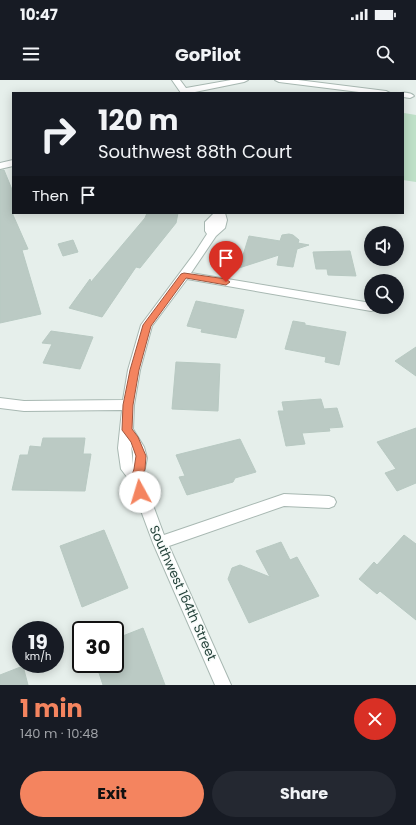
<!DOCTYPE html>
<html lang="en">
<head>
<meta charset="utf-8">
<style>
	body { margin:0; font-family:Poppins,sans-serif; background:#242831; color:#f1f3f6; height:100vh; display:flex; flex-direction:column; font-size:15px; white-space:nowrap }
	* { box-sizing:border-box; margin:0 }
	p { font-size:13px; color:#9ea1a6 }
	.icon { flex:none; width:22px; height:22px; fill:none; stroke:currentColor; stroke-width:2; stroke-linecap:round; stroke-linejoin:round }
	.map { position:relative; height:605px; overflow:hidden }
	.side { display:flex; flex-direction:column; background:#171b24; flex:1 }
	.side>* { flex:none }
	.guide { position:absolute; left:12px; top:12px; width:392px; height:122px; border-radius:0px; box-shadow:0 2px 10px #0003; background:#171b24; color:#f1f3f6; overflow:hidden }
	.controls { position:absolute; left:364px; top:146px; display:grid; gap:8px }
	.controls a { display:grid; place-items:center; width:40px; height:40px; border-radius:50%; background:#171b24; box-shadow:0 2px 10px #0003; font-size:20px }
	.speed { position:absolute; left:12px; top:541px; display:flex; gap:8px; font-size:20px; font-weight:700; text-align:center }
	.speed>* { display:grid; place-content:center; width:52px; height:52px; border-radius:50%; background:#171b24; box-shadow:0 2px 10px #0003; line-height:1 }
	.speed small { font-size:10px; font-weight:400 }
	.speed .limit { border:2px solid #111; border-radius:6px; background:#fff; color:#111 }
	.pin { position:absolute; display:grid; place-items:center; width:34px; height:34px; color:#fff; margin:-41px -17px; border-radius:50% 50% 50% 0; rotate:-45deg; box-shadow:0 0 4px #0007 }
	.pin .icon { rotate:45deg }
	.me { position:absolute; width:44px; margin:-22px; rotate:354deg; stroke-linejoin:round; filter:drop-shadow(0 0 3px #0008) }
	.turn { display:flex; align-items:center; gap:14px; height:84px; padding:0 20px; font-size:18px }
	.turn .icon { width:52px; height:52px; stroke-width:2.5 }
	.turn b { display:block; font-size:28px; line-height:34px }
	.then { display:flex; align-items:center; height:38px; padding:0 20px; background:#0003; gap:8px; font-size:15px }
	.round { display:grid; place-items:center; flex:none; width:42px; height:42px; border-radius:21px; background:#242831 }
	.overview { display:flex; align-items:center; justify-content:space-between; height:68px; padding:0 20px }
	h1 { font-size:24px; font-weight:700; line-height:30px; color:#f4845f }
	.action { display:flex; gap:8px; margin-top:auto; padding:8px 20px }
	.action a { flex:1; height:46px; border-radius:24px; background:#f4845f; color:#111; font-size:16px; font-weight:700; line-height:46px; text-align:center }
	.action a+a { background:#242831; color:#f1f3f6 }
	.status { display:flex; justify-content:space-between; align-items:center; height:28px; padding:0 20px; background:#171b24; direction:ltr }
	.status svg { height:11px; fill:currentColor }
	header { display:flex; justify-content:space-between; align-items:center; height:52px; padding:0 20px; background:#171b24; font-size:18px; font-weight:700 }
	.map>svg:first-child { display:block }
</style>
</head>
<body>
<div class="status"><b>10:47</b><svg viewBox="0 0 49 12"><path d="M0 12V9h3v3zM5 12V6h3v6zM10 12V3h3v9zM15 12V0h3v12zM26 1h20v11H26zM47 4h2v5h-2z"/></svg></div>
<header><svg class="icon" aria-label="menu" viewBox="0 0 24 24"><path d="M4 6h16M4 12h16M4 18h16"/></svg>GoPilot<svg class="icon" aria-label="search" viewBox="0 0 24 24"><circle cx="10" cy="10" r="6"/><path d="M15 15l6 6"/></svg></header>
<div class="map">
<svg width="416" height="605" viewBox="0 0 416 605">
	<rect width="100%" height="100%" fill="#e6efeb"/>
	<!-- green -->
	<polygon fill="#bfe0c8" points="404,33 416,35 416,102 403,100"/>
	<!-- building -->
	<g fill="#bbcac4" stroke="#b8c9c2">
		<polygon points="0,90 4,90 13,112 13,135 28,169 22,170 41,234 0,243"/>
		<polygon points="147,133 178,133 176,143 140,188 136,187 102,237 69,228 90,199 91,202 145,138"/>
		<polygon points="289,154 293,155 299,160 298,163 309,165 297,169 293,187 277,185 279,175 239,188 249,156 280,161 282,155"/>
		<polygon points="73,160 78,172 63,176 58,164"/>
		<polygon points="350,171 356,196 328,195 327,189 316,189 313,172"/>
		<polygon points="196,221 244,230 236,258 201,252 202,249 187,246"/>
		<polygon points="293,241 305,243 305,245 346,252 339,285 325,282 326,277 285,269"/>
		<polygon points="51,251 93,257 80,289 43,283 52,264 42,263"/>
		<polygon points="416,267 416,296 395,281"/>
		<polygon points="176,282 220,284 218,331 172,329"/>
		<polygon points="321,319 324,329 337,328 343,347 329,348 330,351 302,353 305,364 286,366 278,331 284,331 282,322"/>
		<polygon points="416,348 416,403 397,411 385,393 396,389 377,362"/>
		<polygon points="43,358 85,358 83,374 91,374 85,411 12,410 20,375 28,375 30,366 41,367"/>
		<polygon points="240,359 256,392 235,398 233,402 187,415 179,397 185,396 176,375"/>
		<polygon points="104,450 128,508 82,527 60,466"/>
		<polygon points="404,455 416,464 416,540 380,511 377,514 359,499 374,482 377,485"/>
		<polygon points="281,462 290,480 297,477 319,516 249,543 228,499 232,488 240,485 270,497 256,471"/>
		<polygon points="143,548 165,605 103,605 96,584 115,584 115,559"/>
		<polygon points="23,586 28,605 0,605 0,595"/>
	</g>
	<g fill="none" stroke-linecap="round" stroke-linejoin="round">
		<defs>
			<g id="minor">
				<polygon points="172,0 180,0 186,8 231,0 248,0 244,2 190,13 181,13"/>
				<polygon points="275,0 298,0 386,11 390,13 367,13 279,2"/>
				<path d="M401 13C405 12 412 13 414 16L410 18 403 17V13Z"/>
				<polygon points="13,80 13,86 0,89 0,83"/>
				<path d="M214 133H225L227 140 225 148 216 156 191 193 371 223V227H376L375 230 371 231 187 199 152 246 140 290 134 325 133 349 144 367 147 378 143 398 164 455 284 414 329 416 334 418 336 422 334 426 329 428 284 426 169 466 231 605H215L153 463 130 401 121 389 118 368 122 330 24 331 0 328V318L24 321 123 320 128 290 141 245 194 174 207 154 205 151V142ZM131 366 133 372V385Z"/>
			</g>
		</defs>
		<!-- minor casing -->
		<use href="#minor" stroke="#a8b8b2" stroke-width="2"/>
		<!-- minor -->
		<use href="#minor" fill="#fff" fill-rule="evenodd"/>
	</g>
	<!-- route -->
	<polygon fill="#f4845f" stroke="#9f563e" points="184,193 226,199 230,202 226,205 186,198 151,246 139,290 133,325 132,349 138,357 146,376 145,389 141,398 145,412 144,415 140,416 136,415 131,398 134,389 136,376 131,362 122,350 123,325 130,290 143,245 181,194"/>
	<g text-anchor="middle" dominant-baseline="central" stroke-width="3" stroke-linejoin="round" paint-order="stroke">
		<!-- near-street labels -->
		<g font-size="13" fill="#24423a" stroke="#f7fbf9">
			<text transform="translate(183 513) rotate(66)">Southwest 164th Street</text>
		</g>
	</g>
</svg>
<div class="controls">
<a><svg class="icon" aria-label="sound" viewBox="0 0 24 24"><path d="M4 9h4l5-4v14l-5-4H4zM17 9q2 3 0 6"/></svg></a>
<a><svg class="icon" aria-label="search" viewBox="0 0 24 24"><circle cx="10" cy="10" r="6"/><path d="M15 15l6 6"/></svg></a>
</div>
<div class="speed"><div>19<small>km/h</small></div><div class="limit">30</div></div>
<div class="pin" style="left:226px;top:202px;background:#d93025"><svg class="icon" aria-label="arrive" viewBox="0 0 24 24"><path d="M6 21V4h12l-3 4 3 4H6"/></svg></div>
<svg class="me" style="left:140px;top:412px" viewBox="-20 -20 40 40"><circle r="19" fill="#fff"/><path d="M0-13L10 11 0 6-10 11z" fill="#f4845f"/></svg>
<div class="guide">
<div class="turn"><svg class="icon" aria-label="right" viewBox="0 0 24 24"><path d="M7 20v-9h11M14 6l5 5-5 5"/></svg><div><b>120 m</b>Southwest 88th Court</div></div>
<div class="then">Then<svg class="icon" aria-label="arrive" viewBox="0 0 24 24"><path d="M6 21V4h12l-3 4 3 4H6"/></svg></div>
</div>
</div>
<section class="side">
<div class="overview"><div><h1>1 min</h1><p>140 m · 10:48</p></div><a class="round" style="background:#d93025;color:#fff"><svg class="icon" aria-label="close" viewBox="0 0 24 24"><path d="M6 6l12 12M18 6L6 18"/></svg></a></div>
<div class="action"><a>Exit</a><a>Share</a></div>
</section>
</body>
</html>
